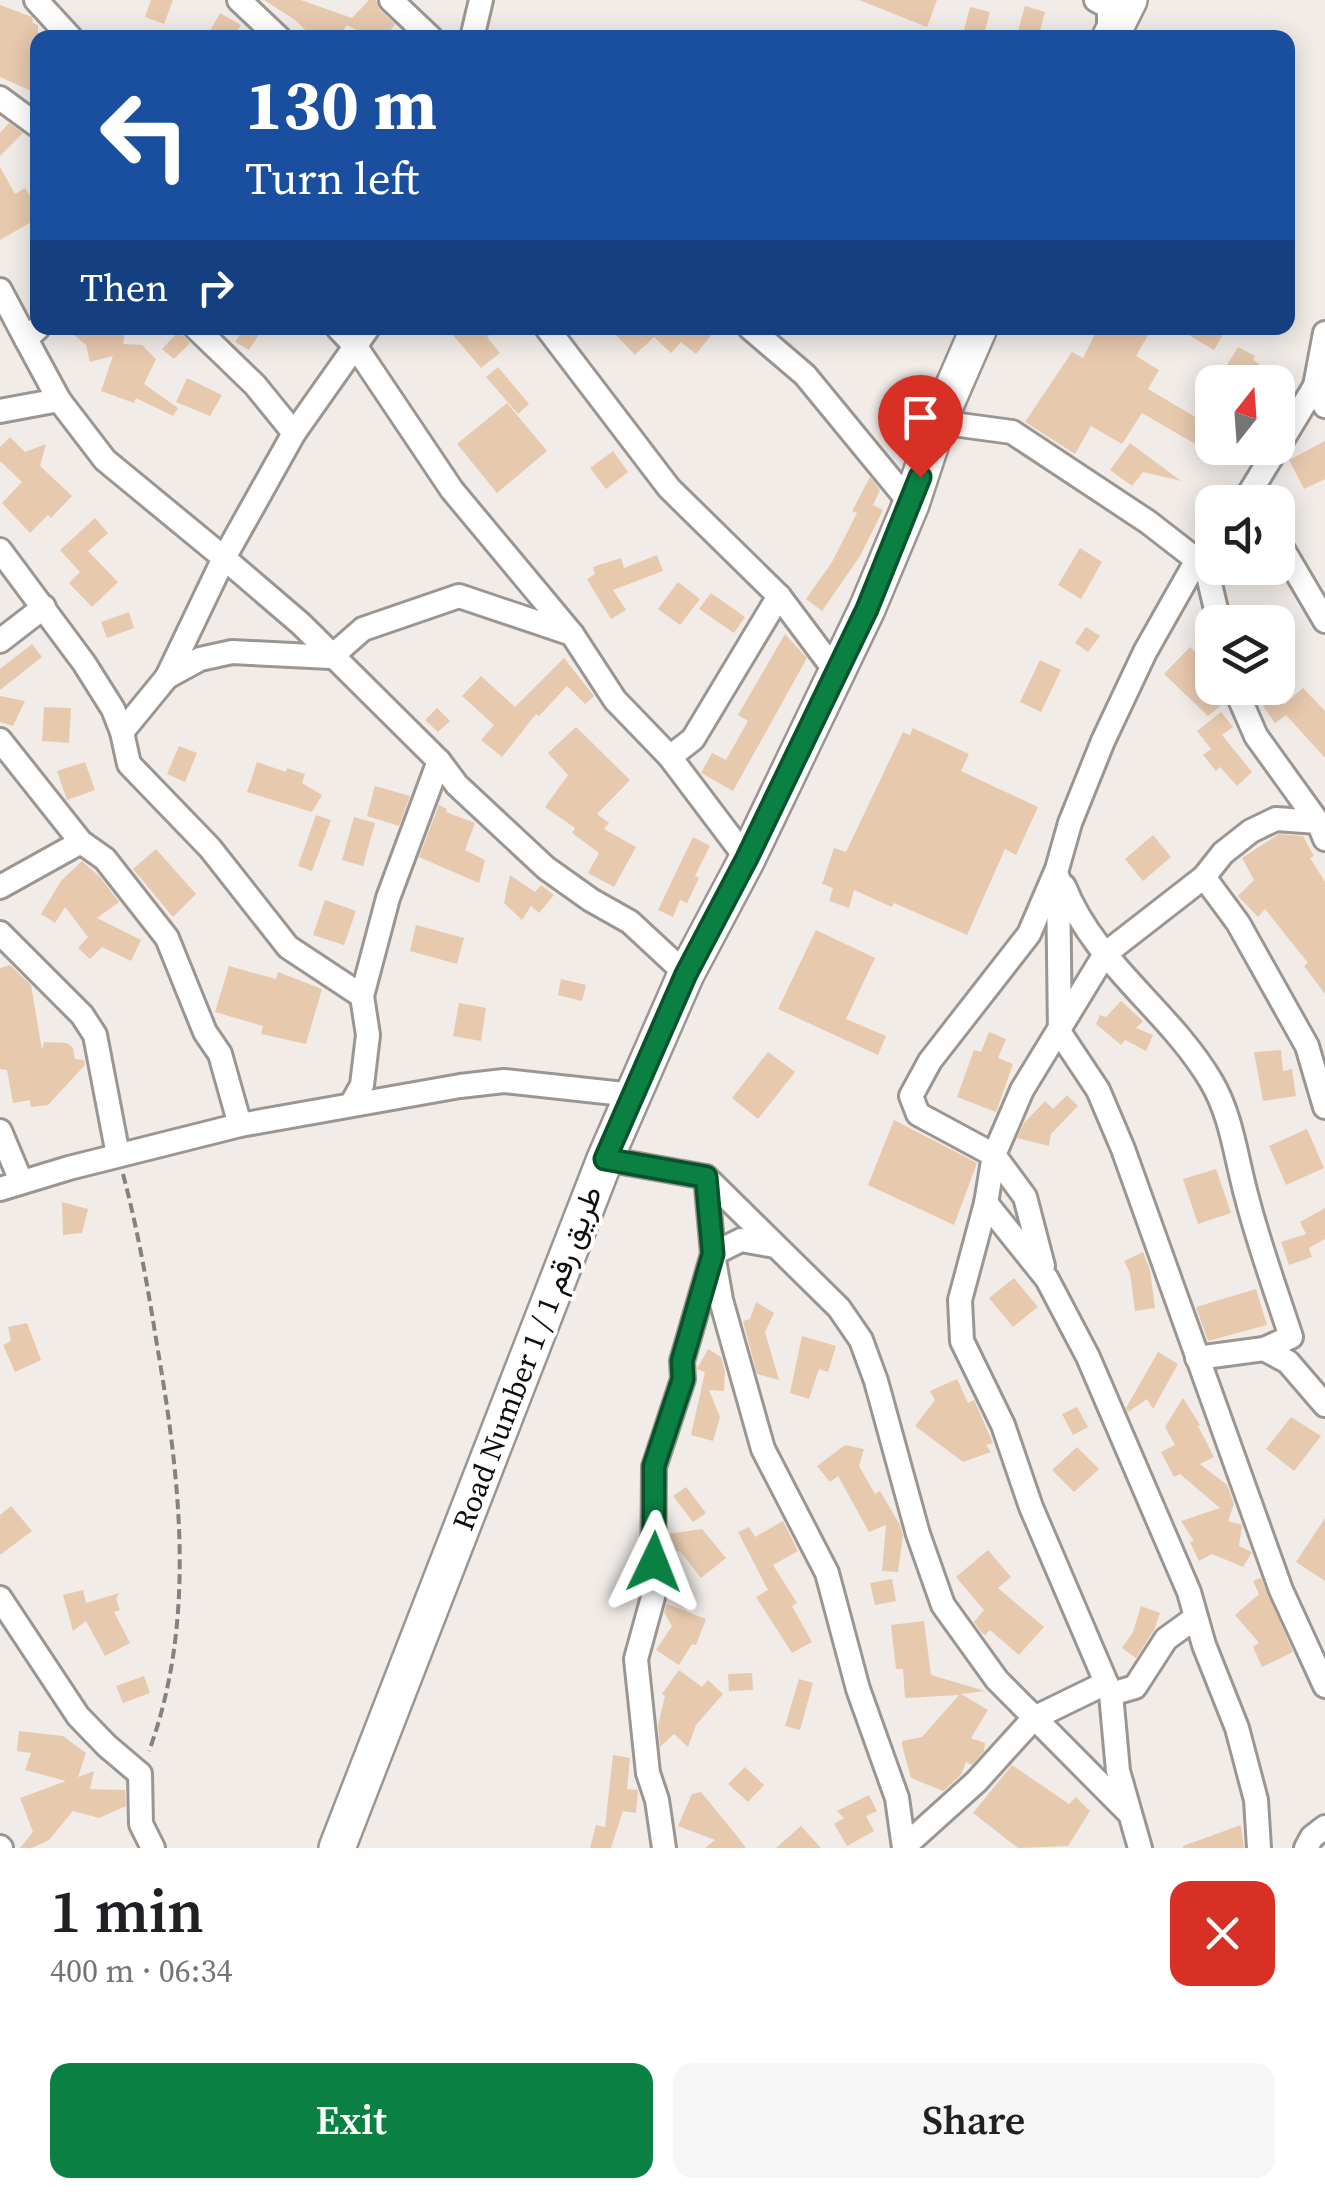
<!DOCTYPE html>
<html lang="en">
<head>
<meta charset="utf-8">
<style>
	body { margin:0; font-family:"Source Serif 4",Vazirmatn,serif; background:#f6f6f6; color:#202124; height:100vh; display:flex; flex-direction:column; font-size:38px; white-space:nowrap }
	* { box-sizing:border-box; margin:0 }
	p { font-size:32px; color:#757577 }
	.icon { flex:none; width:55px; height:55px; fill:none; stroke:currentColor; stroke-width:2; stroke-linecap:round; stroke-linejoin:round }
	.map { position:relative; height:1848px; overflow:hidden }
	.side { display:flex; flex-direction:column; background:#fff; flex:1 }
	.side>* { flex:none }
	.top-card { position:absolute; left:30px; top:30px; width:1265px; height:305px; border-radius:20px; box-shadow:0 5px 25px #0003; background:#1a4fa0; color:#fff; overflow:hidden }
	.needle { width:65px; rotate:17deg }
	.fabs { position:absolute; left:1195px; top:365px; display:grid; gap:20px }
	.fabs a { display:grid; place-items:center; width:100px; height:100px; border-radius:20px; background:#fff; box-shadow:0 5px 25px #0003; font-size:50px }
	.pin { position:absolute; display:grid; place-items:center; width:85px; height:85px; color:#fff; margin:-102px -42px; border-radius:50% 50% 50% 0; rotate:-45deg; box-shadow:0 0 10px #0007 }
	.pin .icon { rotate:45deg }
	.me { position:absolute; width:110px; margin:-55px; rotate:2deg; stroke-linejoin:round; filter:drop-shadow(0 0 8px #0008) }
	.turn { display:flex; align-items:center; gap:35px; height:210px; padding:0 50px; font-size:45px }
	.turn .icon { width:130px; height:130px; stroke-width:2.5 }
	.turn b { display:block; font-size:70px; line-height:85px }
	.then { display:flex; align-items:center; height:95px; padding:0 50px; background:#0003; gap:20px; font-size:38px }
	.round { display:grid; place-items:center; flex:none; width:105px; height:105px; border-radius:20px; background:#f6f6f6 }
	.headline { display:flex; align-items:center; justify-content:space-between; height:170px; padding:0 50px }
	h1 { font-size:60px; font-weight:600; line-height:75px }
	.primary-button { display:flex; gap:20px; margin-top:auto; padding:20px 50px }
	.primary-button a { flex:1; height:115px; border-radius:20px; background:#0b8043; color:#fff; font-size:40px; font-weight:600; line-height:115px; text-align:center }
	.primary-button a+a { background:#f6f6f6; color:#202124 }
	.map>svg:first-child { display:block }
</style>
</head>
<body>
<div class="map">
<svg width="1325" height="1848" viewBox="0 0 1325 1848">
	<rect width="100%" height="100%" fill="#f1ece8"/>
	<!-- building -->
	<g fill="#e7c9ae">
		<polygon points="151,0 173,0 164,24 145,17"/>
		<polygon points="264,0 301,0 352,18 369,0 376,0 380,10 395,24 385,38 372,38 347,25 337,38 314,38 295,20"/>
		<polygon points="859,0 937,0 927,27"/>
		<polygon points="0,5 32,17 33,23 38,25 38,94 0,77"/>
		<polygon points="1025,6 1045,12 1038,38 1016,38"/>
		<polygon points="970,7 990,12 983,38 962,38"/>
		<polygon points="220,13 241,25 233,38 206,38"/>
		<polygon points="9,123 23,133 0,156 0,133"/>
		<polygon points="0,167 15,194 25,188 38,209 38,218 0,240"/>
		<polygon points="66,328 125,332 123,344 142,345 156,359 144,384 178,408 173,416 136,398 134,403 101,391 113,356 90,362 86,345"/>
		<polygon points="244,328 263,328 249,350 235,342"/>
		<polygon points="447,328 498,328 487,337 500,353 481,368"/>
		<polygon points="624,328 717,328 696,354 681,342 671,353 654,337 635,355 616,335"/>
		<polygon points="1098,328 1152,328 1136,356 1159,370 1148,389 1197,418 1212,390 1212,430 1202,448 1142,413 1122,444 1091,426 1075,454 1025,422 1072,352 1083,358"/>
		<polygon points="1177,328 1209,328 1222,336 1214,350"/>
		<polygon points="179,331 190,343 174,359 162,349"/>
		<polygon points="1238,347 1255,356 1253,359 1278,382 1217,382"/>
		<polygon points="498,367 529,404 518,414 486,377"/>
		<polygon points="187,378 222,395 210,416 176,402"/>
		<polygon points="507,403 547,451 497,493 457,444"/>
		<polygon points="10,437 25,452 46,444 40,466 72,496 51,518 48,515 30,533 2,503 22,482 0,461 0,447"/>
		<polygon points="1325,441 1325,479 1304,489 1289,460"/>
		<polygon points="1130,443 1181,481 1143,472 1132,486 1110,470"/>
		<polygon points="613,451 628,472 606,489 590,468"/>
		<polygon points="870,477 880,490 873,505 883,510 860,556 822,611 806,599 832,562 857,513 852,511"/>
		<polygon points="95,518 108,533 88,551 118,582 92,607 69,583 80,572 60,550"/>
		<polygon points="1080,548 1102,562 1081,599 1058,585"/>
		<polygon points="657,555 663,571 613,590 626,610 611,619 587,579 595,574 593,567 621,558 624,568"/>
		<polygon points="678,582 700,599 680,625 658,609"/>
		<polygon points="711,593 745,617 734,633 699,609"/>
		<polygon points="129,612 134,628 107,638 101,622"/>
		<polygon points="1086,627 1100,636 1088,652 1075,643"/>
		<polygon points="785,634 807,658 733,791 701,773 712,753 726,760 748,721 738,715"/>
		<polygon points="32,644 42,657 0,690 0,669"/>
		<polygon points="1190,647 1212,667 1212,688 1220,688 1225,702 1208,716 1164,674"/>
		<polygon points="564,658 594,696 585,704 567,686 539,716 536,714 502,757 481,740 494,725 462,696 481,676 515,707"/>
		<polygon points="1040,660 1061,670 1041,712 1020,702"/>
		<polygon points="1303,688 1325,711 1325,758 1286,715 1275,723 1263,706 1278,696 1284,705"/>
		<polygon points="0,696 25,701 13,726 0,722"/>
		<polygon points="44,707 71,708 69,743 42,741"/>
		<polygon points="437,708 450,721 438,732 425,720"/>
		<polygon points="1221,712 1233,727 1222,735 1252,772 1237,786 1220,767 1216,771 1203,755 1211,749 1197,731"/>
		<polygon points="576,727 630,780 597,814 609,823 604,829 636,847 614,887 588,873 599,853 572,833 575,828 545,807 568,775 548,753"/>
		<polygon points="913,728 969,754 961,771 1038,807 1016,855 1005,849 967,935 894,903 892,907 854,890 849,908 829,901 833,888 822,884 834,848 846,852 903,732 910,735"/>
		<polygon points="179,746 197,753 185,782 167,774"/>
		<polygon points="85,762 95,790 67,800 57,771"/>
		<polygon points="257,762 286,772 287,768 305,774 302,783 322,795 312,812 247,792"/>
		<polygon points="375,786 410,796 399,826 367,816"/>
		<polygon points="439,805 447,809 446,812 475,823 465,850 485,860 479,883 419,857"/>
		<polygon points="316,815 331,820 312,871 298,866"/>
		<polygon points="354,817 375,823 363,866 342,860"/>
		<polygon points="1279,834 1303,836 1314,856 1310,858 1325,882 1325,994 1304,966 1308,963 1265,909 1258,917 1238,896 1254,880 1242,858"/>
		<polygon points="1153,835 1171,857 1143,881 1125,859"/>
		<polygon points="693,837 710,846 695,876 699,878 687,903 680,900 673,917 658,910"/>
		<polygon points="156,849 196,894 173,917 133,869"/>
		<polygon points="82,861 100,877 119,902 97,918 141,940 131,961 102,947 90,959 78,948 88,937 65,907 55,923 41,914 61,881"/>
		<polygon points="510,875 535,892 541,885 554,895 539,913 531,906 522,920 504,903"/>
		<polygon points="325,900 356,911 344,945 313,935"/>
		<polygon points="416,925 464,938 457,964 410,951"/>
		<polygon points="816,930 875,958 846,1019 886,1036 878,1055 778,1009"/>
		<polygon points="10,965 31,985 42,1050 44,1042 67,1043 73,1048 75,1059 84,1060 85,1065 48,1105 31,1107 30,1100 13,1103 7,1070 0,1069 0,968"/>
		<polygon points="229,966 276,979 278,972 322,989 306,1044 261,1034 263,1026 215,1012"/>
		<polygon points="561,979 586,985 582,1001 558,995"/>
		<polygon points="1121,1001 1143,1021 1136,1028 1153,1035 1146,1051 1125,1040 1121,1045 1096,1024 1100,1015 1106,1017"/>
		<polygon points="459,1003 486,1008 481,1041 453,1036"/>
		<polygon points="989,1032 1006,1039 998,1058 1013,1064 996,1112 957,1097 974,1050 981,1052"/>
		<polygon points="1281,1050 1283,1071 1292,1069 1296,1096 1263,1101 1254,1052"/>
		<polygon points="768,1052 795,1072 758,1119 732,1098"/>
		<polygon points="1067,1095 1078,1106 1051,1134 1049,1146 1017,1138 1024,1123 1045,1101 1053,1109"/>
		<polygon points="894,1120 977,1163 954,1225 868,1185"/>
		<polygon points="1307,1129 1324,1168 1286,1185 1269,1146"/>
		<polygon points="1216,1169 1231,1213 1198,1224 1183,1179"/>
		<polygon points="62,1202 88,1209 82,1233 63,1235"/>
		<polygon points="1325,1208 1325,1239 1309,1248 1312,1257 1289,1265 1281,1242 1306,1234 1300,1222"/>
		<polygon points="1143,1252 1150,1270 1155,1308 1135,1311 1130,1273 1124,1261"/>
		<polygon points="1014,1278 1038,1307 1013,1327 989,1298"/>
		<polygon points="1256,1289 1267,1325 1208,1341 1196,1307"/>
		<polygon points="756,1302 774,1313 765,1332 779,1380 757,1374 743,1321 750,1319"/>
		<polygon points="27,1323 41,1360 15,1372 3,1345 11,1341 8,1327"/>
		<polygon points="802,1336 836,1346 828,1372 819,1369 809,1399 790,1393"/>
		<polygon points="708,1349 721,1357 725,1371 724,1391 709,1390 720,1417 713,1441 691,1435 705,1372 697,1369"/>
		<polygon points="1158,1352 1178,1364 1153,1409 1147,1399 1128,1412 1126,1408"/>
		<polygon points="957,1379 968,1403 974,1400 993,1443 986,1445 991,1452 963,1462 915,1426 935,1400 930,1391"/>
		<polygon points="1183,1398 1200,1425 1198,1426 1214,1457 1200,1464 1227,1485 1234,1504 1228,1521 1242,1525 1239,1546 1252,1552 1243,1567 1212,1554 1199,1561 1190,1542 1194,1541 1181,1521 1220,1508 1180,1474 1174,1477 1161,1452 1175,1445 1165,1427"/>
		<polygon points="1077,1407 1088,1427 1073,1435 1062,1414"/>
		<polygon points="1291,1417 1321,1436 1294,1471 1266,1449"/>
		<polygon points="845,1445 864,1449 859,1466 875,1494 880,1491 900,1525 903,1535 898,1572 882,1571 886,1525 869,1532 838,1476 830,1482 817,1466"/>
		<polygon points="1077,1447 1099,1469 1074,1492 1052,1470"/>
		<polygon points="686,1487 706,1513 693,1522 673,1496"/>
		<polygon points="11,1506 32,1531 0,1555 0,1515"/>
		<polygon points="1325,1518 1325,1581 1296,1562"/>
		<polygon points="783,1521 798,1551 773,1565 797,1603 792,1606 812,1642 792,1653 756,1597 768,1590 738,1532 749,1527 755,1537"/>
		<polygon points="702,1529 726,1558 701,1578 680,1551 672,1552 668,1534"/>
		<polygon points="988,1550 1011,1577 998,1588 1044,1627 1019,1655 990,1630 985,1635 981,1632 974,1622 984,1610 956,1577"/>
		<polygon points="1261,1578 1293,1652 1262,1667 1253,1647 1259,1643 1235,1615 1259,1594 1253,1581"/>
		<polygon points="892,1579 896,1601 875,1605 870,1583"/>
		<polygon points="83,1590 86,1603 119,1593 116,1599 120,1610 114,1612 130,1643 105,1656 86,1621 73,1631 63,1595"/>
		<polygon points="667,1604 706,1619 696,1645 692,1644 679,1665 656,1650 672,1626 664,1612"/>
		<polygon points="1141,1606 1160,1613 1154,1630 1136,1658 1122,1648 1133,1632"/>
		<polygon points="924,1621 931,1675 985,1691 961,1694 988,1710 971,1738 985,1743 984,1751 972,1765 966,1762 961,1775 943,1791 911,1778 902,1745 902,1741 922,1737 959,1695 905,1698 903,1669 896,1669 891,1625"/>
		<polygon points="679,1670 702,1687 708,1680 723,1694 696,1725 688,1747 674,1734 660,1747 658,1725 665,1696 662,1694"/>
		<polygon points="752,1673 753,1690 729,1691 728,1674"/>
		<polygon points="144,1676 150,1693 123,1703 116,1686"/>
		<polygon points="799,1679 813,1683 800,1730 785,1726"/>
		<polygon points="19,1731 63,1736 86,1753 78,1777 94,1771 90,1789 125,1790 126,1806 99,1818 73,1811 49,1840 32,1848 20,1848 33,1832 20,1798 66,1781 25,1770 31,1753 17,1751"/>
		<polygon points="613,1755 630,1758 627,1789 638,1790 636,1813 623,1811 611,1848 590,1848 596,1825 605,1827"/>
		<polygon points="1012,1765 1069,1804 1076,1797 1090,1811 1068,1846 1018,1848 973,1813"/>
		<polygon points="745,1767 764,1785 748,1802 728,1784"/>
		<polygon points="701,1792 737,1836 746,1848 705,1848 715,1840 678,1826 692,1794"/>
		<polygon points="869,1795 877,1811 866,1816 874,1831 847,1846 834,1824 844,1818 837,1811"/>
		<polygon points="1241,1825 1244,1848 1183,1848 1183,1846"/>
		<polygon points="801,1826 821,1848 776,1848"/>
	</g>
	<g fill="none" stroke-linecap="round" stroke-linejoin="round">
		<defs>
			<g id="minor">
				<polyline points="36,0 71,38"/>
				<polyline points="239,0 279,38"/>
				<polyline points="391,0 431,38"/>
				<polyline points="1096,0 1109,7 1109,34"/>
				<polyline points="472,38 481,0"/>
				<polyline points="0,98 38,126"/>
				<polyline points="0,290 26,339"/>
				<polyline points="196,328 255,385 294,433"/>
				<polyline points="338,328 356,347 452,490 572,634"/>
				<polyline points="368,328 294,433 224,558 301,624 439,761 457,785 546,868 591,900 630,922 686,974"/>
				<polyline points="547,328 669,488 779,596 836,672"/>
				<polyline points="750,328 805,375 911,504"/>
				<polyline points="1325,333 1315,386 1325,406"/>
				<polyline points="59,400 105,460 224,558 167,677 122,732"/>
				<polyline points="0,411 59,400 26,339 38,328"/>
				<polyline points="938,422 1012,432 1148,522 1206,567 1219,622"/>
				<polyline points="1278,447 1315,386"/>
				<polyline points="1244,502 1277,448"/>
				<polyline points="1278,541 1325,621"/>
				<polyline points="0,550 84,663 113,709 122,732 129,764 210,848 288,947 362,996"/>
				<polyline points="0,641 44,607"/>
				<polyline points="167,677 200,659 232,652 331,657 363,629 459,596 572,634 615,700 670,757 747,859"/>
				<polyline points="1235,688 1256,736 1318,822"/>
				<polyline points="0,740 81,842 105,859 167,938 205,1032 220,1054 240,1125"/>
				<polyline points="670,757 693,739 779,596"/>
				<polyline points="1204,877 1238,923 1307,1046 1325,1107"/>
				<polyline points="1058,878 1060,1033 1098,1090 1123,1149 1281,1590 1325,1686"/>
				<path d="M1064 886C1094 963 1169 1010 1211 1081 1232 1116 1236 1159 1247 1198 1259 1245 1276 1291 1291 1337L1264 1349 1197 1358"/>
				<polyline points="0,887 81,842"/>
				<polyline points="0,933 82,1015 95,1035 118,1155"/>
				<polyline points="352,1103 362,1085 368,1035 362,996 388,898 439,761"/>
				<polyline points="0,1131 21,1181"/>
				<polyline points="605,1159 706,1177 839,1308 861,1340 876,1381 918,1534 943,1605 997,1680 1126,1810"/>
				<polyline points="706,1177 713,1254 721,1300 763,1449 827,1573 858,1689 897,1798 904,1848"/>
				<polyline points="0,1189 69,1168 240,1125 460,1086 504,1081 633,1095"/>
				<polyline points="986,1203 1047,1279 1088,1357 1189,1592 1204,1645 1237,1728 1256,1800 1259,1848"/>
				<polyline points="1043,1266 1025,1197 994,1155 1022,1090 1105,954 1204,877 1223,853 1251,831 1276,819 1318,822 1325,839"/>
				<polyline points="1264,1349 1288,1362 1325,1405"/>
				<polyline points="0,1598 78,1716 107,1746 140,1774 141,1824 153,1848"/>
				<polyline points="1111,1694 1135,1687 1166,1639 1195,1618"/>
				<polyline points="905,1846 977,1781 1034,1718 1106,1683"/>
				<polyline points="0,1847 1,1848"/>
				<polyline points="664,1848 657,1800 648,1773 636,1659 653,1597 654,1467 683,1379 682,1361 713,1254 741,1240 775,1246"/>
				<polyline points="1140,1848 1118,1771 1111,1694 1031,1507 1003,1425 962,1341 960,1300 986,1203 994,1155 918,1114 911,1096 930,1061 1029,934 1057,869 1070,823 1103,741 1145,652 1197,560"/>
				<polyline points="1306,1848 1312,1837 1325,1827"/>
			</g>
			<g id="highway">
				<polyline points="1110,38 1129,0"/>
				<polyline points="337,1848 605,1159 686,974 747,859 867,609 911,504 938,422 979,328"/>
			</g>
		</defs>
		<!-- minor casing -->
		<use href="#minor" stroke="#9b9692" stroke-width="28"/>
		<!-- highway casing -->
		<use href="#highway" stroke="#9b9692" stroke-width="40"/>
		<!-- path -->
		<path stroke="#84817e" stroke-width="4" stroke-dasharray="10 5" stroke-linecap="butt" d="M123 1174C138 1231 148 1288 157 1345 180 1478 197 1621 149 1751"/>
		<!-- minor -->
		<use href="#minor" stroke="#fff" stroke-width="22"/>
		<!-- highway -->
		<use href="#highway" stroke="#fff" stroke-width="35"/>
	</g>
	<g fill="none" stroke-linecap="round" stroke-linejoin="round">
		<defs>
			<polyline id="route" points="654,1562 654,1466 683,1379 682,1361 713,1254 706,1177 605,1159 686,974 747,858 867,609 920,477"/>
		</defs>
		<!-- route casing -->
		<use href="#route" stroke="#07532c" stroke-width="25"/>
		<!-- route -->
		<use href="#route" stroke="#0b8043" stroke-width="18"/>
	</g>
	<g text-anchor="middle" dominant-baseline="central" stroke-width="8" stroke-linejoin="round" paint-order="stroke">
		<!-- street labels -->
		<g font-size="30" fill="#100e0d" stroke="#fff">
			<text transform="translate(527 1358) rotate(-69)">Road Number 1 / طريق رقم 1</text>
		</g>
	</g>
</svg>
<div class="fabs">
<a><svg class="needle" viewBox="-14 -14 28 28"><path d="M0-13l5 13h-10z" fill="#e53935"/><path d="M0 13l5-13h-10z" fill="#757577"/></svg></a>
<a><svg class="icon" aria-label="sound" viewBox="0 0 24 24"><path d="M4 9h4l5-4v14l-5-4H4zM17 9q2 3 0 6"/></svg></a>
<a><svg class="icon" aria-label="layers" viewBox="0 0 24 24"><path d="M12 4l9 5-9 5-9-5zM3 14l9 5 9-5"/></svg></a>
</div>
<div class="pin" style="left:920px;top:477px;background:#d93025"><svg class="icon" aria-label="arrive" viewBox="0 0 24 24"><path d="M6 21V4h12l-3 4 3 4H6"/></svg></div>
<svg class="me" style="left:654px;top:1562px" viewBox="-20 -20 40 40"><path d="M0-17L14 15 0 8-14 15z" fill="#0b8043" stroke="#fff" stroke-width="4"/></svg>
<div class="top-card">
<div class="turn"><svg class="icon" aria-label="left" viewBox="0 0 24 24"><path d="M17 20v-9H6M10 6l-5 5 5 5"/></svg><div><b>130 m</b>Turn left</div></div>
<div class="then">Then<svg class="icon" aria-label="right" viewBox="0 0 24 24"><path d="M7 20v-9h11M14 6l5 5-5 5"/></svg></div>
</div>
</div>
<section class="side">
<div class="headline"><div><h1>1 min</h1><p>400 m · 06:34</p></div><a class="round" style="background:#d93025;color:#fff"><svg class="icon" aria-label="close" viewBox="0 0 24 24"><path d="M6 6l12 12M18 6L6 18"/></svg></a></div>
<div class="primary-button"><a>Exit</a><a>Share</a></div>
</section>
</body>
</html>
